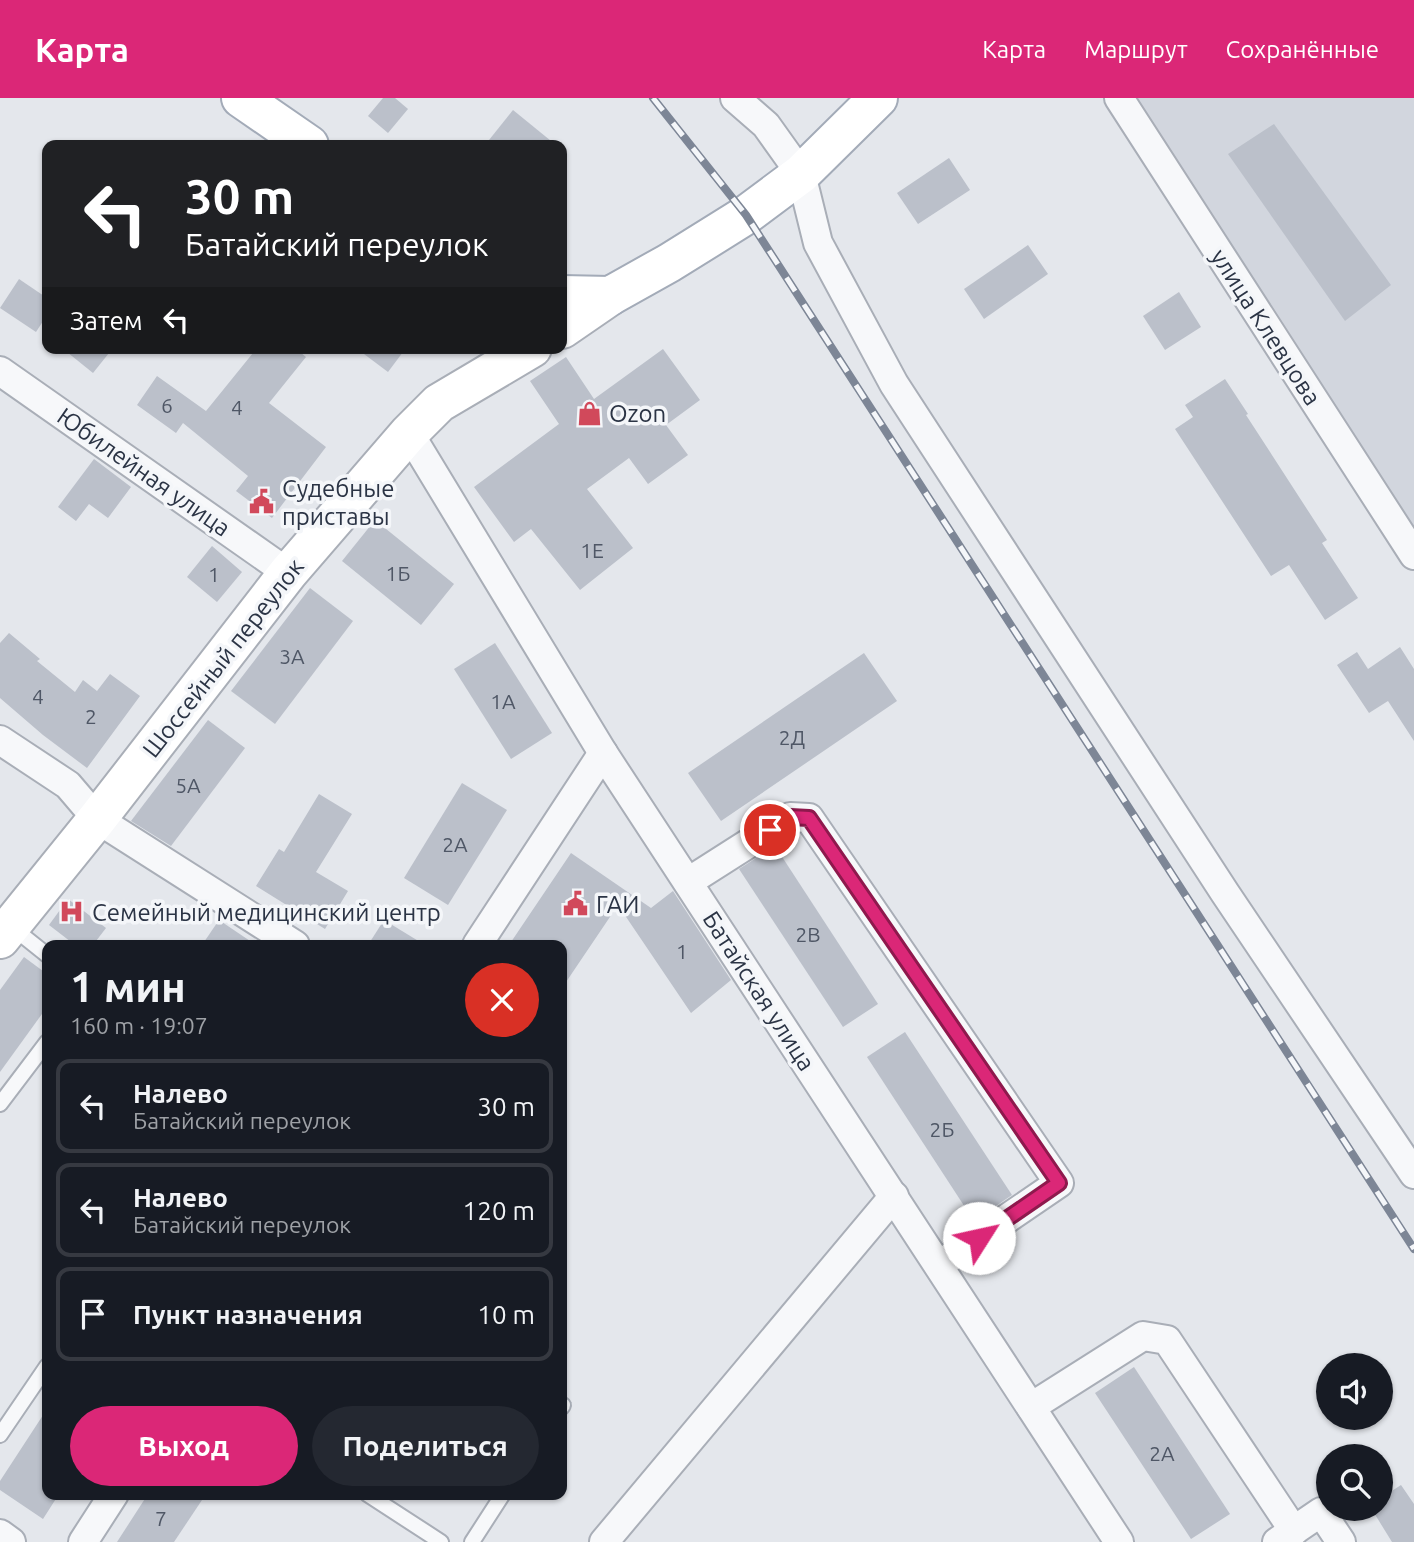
<!DOCTYPE html>
<html lang="ru">
<head>
<meta charset="utf-8">
<style>
	body { margin:0; font-family:Ubuntu,sans-serif; background:#242831; color:#f1f3f6; height:100vh; display:flex; flex-direction:column; font-size:26px; white-space:nowrap }
	* { box-sizing:border-box; margin:0 }
	p { font-size:23px; color:#9ea1a6 }
	.icon { flex:none; width:38px; height:38px; fill:none; stroke:currentColor; stroke-width:2; stroke-linecap:round; stroke-linejoin:round }
	.map { position:relative; flex:1; overflow:hidden }
	.details { position:absolute; left:42px; top:842px; width:525px; height:560px; display:flex; flex-direction:column; background:#171b24; border-radius:14px; box-shadow:0 2px 5px #0004 }
	.details>* { flex:none }
	.top-card { position:absolute; left:42px; top:42px; width:525px; height:214px; border-radius:14px; box-shadow:0 2px 5px #0004; background:#202124; color:#fff; overflow:hidden }
	.tools { position:absolute; left:1316px; top:1255px; display:grid; gap:14px }
	.tools a { display:grid; place-items:center; width:77px; height:77px; border-radius:50%; background:#171b24; box-shadow:0 2px 5px #0004; font-size:35px }
	.pin { position:absolute; display:grid; place-items:center; width:60px; height:60px; color:#fff; margin:-30px; border:4px solid #fff; border-radius:50%; box-shadow:0 2px 7px #0007 }
	.me { position:absolute; width:77px; margin:-38px; rotate:55deg; stroke-linejoin:round; filter:drop-shadow(0 0 5px #0008) }
	.turn { display:flex; align-items:center; gap:24px; height:147px; padding:0 28px; font-size:32px }
	.turn .icon { width:91px; height:91px; stroke-width:2.5 }
	.turn b { display:block; font-size:49px; line-height:60px }
	.then { display:flex; align-items:center; height:66px; padding:0 28px; background:#0003; gap:14px; font-size:26px }
	.round { display:grid; place-items:center; flex:none; width:74px; height:74px; border-radius:37px; background:#242831 }
	.overview { display:flex; align-items:center; justify-content:space-between; height:119px; padding:0 28px }
	h1 { font-size:42px; font-weight:600; line-height:52px }
	.button { display:flex; gap:14px; margin-top:auto; padding:14px 28px }
	.button a { flex:1; height:80px; border-radius:42px; background:#db2777; color:#fff; font-size:28px; font-weight:600; line-height:80px; text-align:center }
	.button a+a { background:#242831; color:#f1f3f6 }
	ul { padding:0; list-style:none }
	li { display:flex; align-items:center; gap:21px; height:94px; margin:0 14px 10px; padding:0 14px; border:4px solid #363941; border-radius:14px }
	li div { flex:1 }
	li b { display:block; font-size:26px }
	li em { font-style:normal }
	header { display:flex; align-items:center; gap:42px; box-sizing:border-box; height:98px; padding:0 35px; background:#db2777; color:#fff }
	header strong { font-size:33px }
	nav { display:flex; gap:38px; margin-inline-start:auto; font-size:24px }
	.map>svg:first-child { display:block }
</style>
</head>
<body>
<header>
<strong>Карта</strong>
<nav><a>Карта</a><a>Маршрут</a><a>Сохранённые</a></nav>
</header>
<div class="map">
<svg width="1414" height="1444" viewBox="0 0 1414 1444">
	<rect width="100%" height="100%" fill="#e4e7ec"/>
	<!-- built -->
	<polygon fill="#d2d6de" points="1130,0 1414,0 1414,440"/>
	<!-- building -->
	<g fill="#bbc0ca">
		<polygon points="383,0 395,0 408,11 388,35 368,18"/>
		<polygon points="513,12 556,47 485,47"/>
		<polygon points="1274,26 1391,187 1345,223 1228,56"/>
		<polygon points="949,60 970,92 918,126 897,95"/>
		<polygon points="1028,147 1048,176 984,221 964,191"/>
		<polygon points="19,181 47,200 47,217 36,234 0,210"/>
		<polygon points="1179,194 1201,229 1165,252 1143,218"/>
		<polygon points="62,250 113,250 93,275"/>
		<polygon points="257,250 295,250 306,259 269,305 326,349 272,420 236,393 248,378 183,325 176,335 137,307 157,278 206,313"/>
		<polygon points="356,250 406,250 388,274"/>
		<polygon points="663,251 700,302 666,327 688,357 648,386 629,360 587,391 633,450 580,492 531,431 514,444 474,389 559,326 530,283 566,259 594,301"/>
		<polygon points="1225,281 1248,316 1246,317 1327,442 1322,445 1358,500 1325,522 1289,467 1271,478 1175,331 1193,319 1185,307"/>
		<polygon points="94,361 131,389 108,420 89,406 76,423 58,409"/>
		<polygon points="375,422 454,486 421,527 342,463"/>
		<polygon points="212,448 242,474 217,504 187,479"/>
		<polygon points="310,490 353,523 275,626 231,593"/>
		<polygon points="9,535 40,561 37,563 75,594 83,582 97,593 110,576 140,598 87,670 43,637 0,600 0,545"/>
		<polygon points="495,545 552,635 511,661 454,571"/>
		<polygon points="1400,549 1414,571 1414,643 1388,603 1369,615 1337,567 1357,554 1368,571"/>
		<polygon points="864,555 897,603 721,723 688,675"/>
		<polygon points="208,622 245,650 171,748 131,723"/>
		<polygon points="462,685 507,712 448,807 404,780"/>
		<polygon points="319,696 352,716 316,774 348,793 325,831 256,788 279,751 284,754"/>
		<polygon points="775,748 878,906 843,929 739,771"/>
		<polygon points="571,755 651,810 673,793 731,882 691,915 618,807 562,890 562,847 509,847"/>
		<polygon points="68,801 106,830 93,847 75,847 49,827"/>
		<polygon points="219,822 256,847 202,847"/>
		<polygon points="384,822 425,847 368,847"/>
		<polygon points="24,859 47,876 47,909 0,974 0,892"/>
		<polygon points="905,934 1012,1097 974,1123 867,959"/>
		<polygon points="1134,1269 1230,1416 1191,1441 1095,1295"/>
		<polygon points="47,1311 47,1396 59,1396 43,1421 0,1392 0,1383"/>
		<polygon points="1401,1387 1414,1406 1414,1444 1392,1444 1371,1410 1381,1410 1381,1400"/>
		<polygon points="148,1396 206,1396 174,1444 117,1444"/>
	</g>
	<g fill="none" stroke-linecap="round" stroke-linejoin="round">
		<defs>
			<g id="service">
				<polyline points="12,829 47,857"/>
				<polyline points="0,1006 47,944"/>
				<polyline points="562,1309 563,1307"/>
				<polyline points="0,1337 47,1268"/>
				<polyline points="367,1396 441,1444"/>
				<polyline points="472,1444 503,1396"/>
			</g>
			<g id="minor">
				<polyline points="735,0 766,27 801,76 818,145 894,286 1225,795 1414,1076"/>
				<polyline points="1119,0 1414,457"/>
				<polyline points="0,273 288,475"/>
				<polyline points="409,335 603,655 1119,1444"/>
				<polyline points="0,642 68,687 97,721 295,847"/>
				<polyline points="688,784 790,719 809,720 1059,1085 939,1167"/>
				<polyline points="477,847 603,655"/>
				<polyline points="1031,1309 1143,1238 1167,1242 1294,1433"/>
				<polyline points="0,1436 11,1444"/>
				<polyline points="83,1444 114,1396"/>
				<polyline points="604,1444 894,1098"/>
				<polyline points="1277,1444 1321,1414 1341,1444"/>
			</g>
			<g id="secondary">
				<polyline points="562,231 610,198"/>
				<polyline points="0,841 97,721 288,475 409,335 439,305 532,250"/>
			</g>
			<g id="primary">
				<polyline points="241,0 309,47"/>
				<polyline points="562,197 610,198 669,165 746,117 801,76 878,0"/>
			</g>
		</defs>
		<!-- service casing -->
		<use href="#service" stroke="#a9aeb7" stroke-width="18"/>
		<!-- minor casing -->
		<use href="#minor" stroke="#a9aeb7" stroke-width="32"/>
		<!-- secondary casing -->
		<use href="#secondary" stroke="#a9aeb7" stroke-width="42"/>
		<!-- primary casing -->
		<use href="#primary" stroke="#a3abb8" stroke-width="42"/>
		<!-- service -->
		<use href="#service" stroke="#f7f8fa" stroke-width="14"/>
		<!-- minor -->
		<use href="#minor" stroke="#f7f8fa" stroke-width="28"/>
		<!-- secondary -->
		<use href="#secondary" stroke="#fff" stroke-width="38"/>
		<!-- primary -->
		<use href="#primary" stroke="#fff" stroke-width="38"/>
		<defs>
			<polyline id="rail" points="653,0 746,117 1414,1151"/>
		</defs>
		<!-- rail casing -->
		<use href="#rail" stroke="#7d8696" stroke-width="8"/>
		<!-- rail -->
		<use href="#rail" stroke="#f4f6f9" stroke-width="5" stroke-dasharray="16" stroke-linecap="butt"/>
	</g>
	<g fill="none" stroke-linecap="round" stroke-linejoin="round">
		<defs>
			<polyline id="route" points="770,732 790,719 809,720 1059,1085 979,1140"/>
		</defs>
		<!-- route casing -->
		<use href="#route" stroke="#8e194d" stroke-width="18"/>
		<!-- route -->
		<use href="#route" stroke="#db2777" stroke-width="12"/>
	</g>
	<!-- icons -->
	<defs>
		<symbol id="shop-bare" viewBox="-9 -9 18 18"><path d="M-5-2.5h2.3a2.7 3.5 0 0 1 5.4 0H5L5.5 6h-11ZM-1.5-2.5h3a1.5 2.3 0 0 0-3 0Z" fill="#d1495b" stroke="#f4f6f9" stroke-width="2.5" paint-order="stroke"/></symbol>
		<symbol id="civic-bare" viewBox="-9 -9 18 18"><path d="M-.6-6.5H3V-4.5H.6V-3L4-1V1h2V6H-6V1h2V-1L-.6-3ZM-1.2 2.5V6h2.4V2.5Z" fill="#d1495b" stroke="#f4f6f9" stroke-width="2.5" paint-order="stroke"/></symbol>
		<symbol id="hospital-bare" viewBox="-9 -9 18 18"><path d="M-5-5h3v3.5h4V-5h3V5h-3V1.5h-4V5h-3Z" fill="#d1495b" stroke="#f4f6f9" stroke-width="2.5" paint-order="stroke"/></symbol>
	</defs>
	<g fill-rule="evenodd">
		<use href="#shop-bare" x="572" y="298" width="35" height="35"/>
		<use href="#civic-bare" x="244" y="386" width="35" height="35"/>
		<use href="#civic-bare" x="558" y="788" width="35" height="35"/>
		<use href="#hospital-bare" x="54" y="796" width="35" height="35"/>
	</g>
	<g text-anchor="middle" dominant-baseline="central" stroke-width="7" stroke-linejoin="round" paint-order="stroke">
		<!-- number labels -->
		<g font-size="21" fill="#4f5766">
			<text x="167" y="307">6</text>
			<text x="237" y="309">4</text>
			<text x="592" y="452">1Е</text>
			<text x="398" y="475">1Б</text>
			<text x="214" y="476">1</text>
			<text x="292" y="558">3А</text>
			<text x="38" y="598">4</text>
			<text x="503" y="603">1А</text>
			<text x="91" y="618">2</text>
			<text x="792" y="639">2Д</text>
			<text x="188" y="687">5А</text>
			<text x="455" y="746">2А</text>
			<text x="808" y="836">2В</text>
			<text x="682" y="853">1</text>
			<text x="942" y="1031">2Б</text>
			<text x="1162" y="1355">2А</text>
			<text x="161" y="1420">7</text>
		</g>
		<!-- street labels -->
		<g font-size="24" fill="#2b3445" stroke="#f4f6f9">
			<text transform="translate(1266 229) rotate(57)">улица Клевцова</text>
			<text transform="translate(144 374) rotate(35)">Юбилейная улица</text>
			<text transform="translate(223 560) rotate(-52)">Шоссейный переулок</text>
			<text transform="translate(759 893) rotate(57)">Батайская улица</text>
		</g>
		<!-- poi labels -->
		<g font-size="24" fill="#2b3445" stroke="#f4f6f9" text-anchor="start">
			<text x="609" y="315">Ozon</text>
			<text x="282" y="390">Судебные<tspan x="282" dy="28">приставы</tspan></text>
			<text x="596" y="806">ГАИ</text>
			<text x="92" y="814">Семейный медицинский центр</text>
		</g>
	</g>
</svg>
<div class="tools">
<a><svg class="icon" aria-label="sound" viewBox="0 0 24 24"><path d="M4 9h4l5-4v14l-5-4H4zM17 9q2 3 0 6"/></svg></a>
<a><svg class="icon" aria-label="search" viewBox="0 0 24 24"><circle cx="10" cy="10" r="6"/><path d="M15 15l6 6"/></svg></a>
</div>
<div class="pin" style="left:770px;top:732px;background:#d93025"><svg class="icon" aria-label="arrive" viewBox="0 0 24 24"><path d="M6 21V4h12l-3 4 3 4H6"/></svg></div>
<svg class="me" style="left:979px;top:1140px" viewBox="-20 -20 40 40"><circle r="19" fill="#fff"/><path d="M0-13L10 11 0 6-10 11z" fill="#db2777"/></svg>
<div class="top-card">
<div class="turn"><svg class="icon" aria-label="left" viewBox="0 0 24 24"><path d="M17 20v-9H6M10 6l-5 5 5 5"/></svg><div><b>30 m</b>Батайский переулок</div></div>
<div class="then">Затем<svg class="icon" aria-label="left" viewBox="0 0 24 24"><path d="M17 20v-9H6M10 6l-5 5 5 5"/></svg></div>
</div>
<section class="details">
<div class="overview"><div><h1>1 мин</h1><p>160 m · 19:07</p></div><a class="round" style="background:#d93025;color:#fff"><svg class="icon" aria-label="close" viewBox="0 0 24 24"><path d="M6 6l12 12M18 6L6 18"/></svg></a></div>
<ul>
<li><svg class="icon" aria-label="left" viewBox="0 0 24 24"><path d="M17 20v-9H6M10 6l-5 5 5 5"/></svg><div><b>Налево</b><p>Батайский переулок</p></div><em>30 m</em></li>
<li><svg class="icon" aria-label="left" viewBox="0 0 24 24"><path d="M17 20v-9H6M10 6l-5 5 5 5"/></svg><div><b>Налево</b><p>Батайский переулок</p></div><em>120 m</em></li>
<li><svg class="icon" aria-label="arrive" viewBox="0 0 24 24"><path d="M6 21V4h12l-3 4 3 4H6"/></svg><div><b>Пункт назначения</b></div><em>10 m</em></li>
</ul>
<div class="button"><a>Выход</a><a>Поделиться</a></div>
</section>
</div>
</body>
</html>
